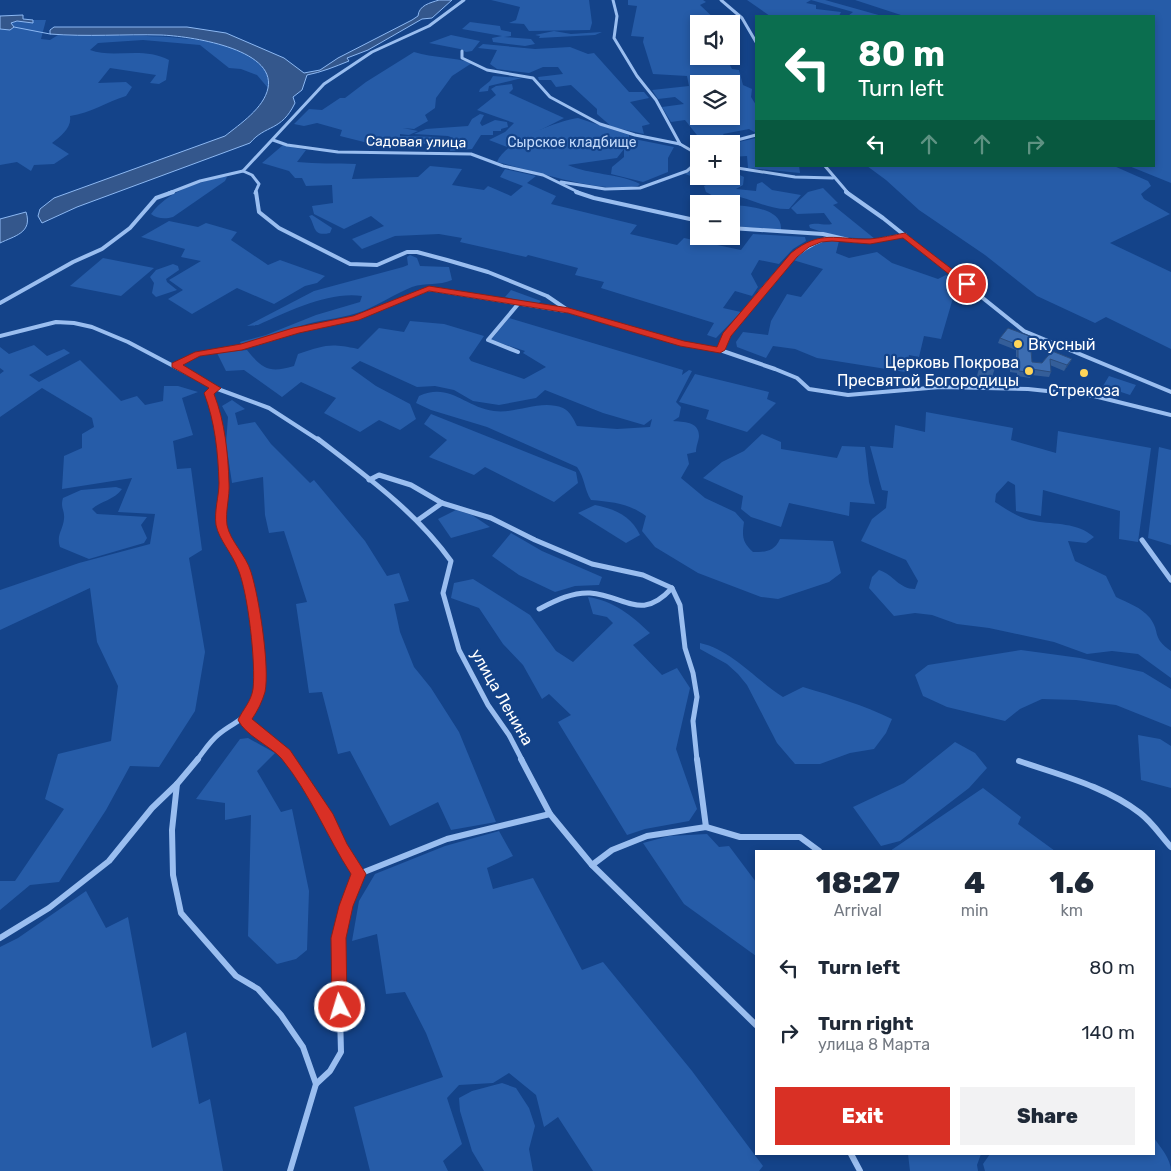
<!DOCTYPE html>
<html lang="en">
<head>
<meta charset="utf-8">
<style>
	body { margin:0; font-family:Rubik,sans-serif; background:#f2f2f3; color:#1f2937; height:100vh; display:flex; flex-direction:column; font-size:19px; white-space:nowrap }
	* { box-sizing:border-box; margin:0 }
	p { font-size:16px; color:#747a83 }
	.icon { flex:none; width:28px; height:28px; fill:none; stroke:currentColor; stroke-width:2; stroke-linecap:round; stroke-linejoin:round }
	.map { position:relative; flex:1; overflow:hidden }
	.side { position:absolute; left:755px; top:850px; width:400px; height:305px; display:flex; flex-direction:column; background:#fff; border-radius:0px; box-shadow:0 2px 8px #0003 }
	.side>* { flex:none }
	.banner { position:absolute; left:755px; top:15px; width:400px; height:152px; border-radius:0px; box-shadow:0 2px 8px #0003; background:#0b6e4f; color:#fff; overflow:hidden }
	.tools { position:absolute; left:690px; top:15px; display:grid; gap:10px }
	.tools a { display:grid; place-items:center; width:50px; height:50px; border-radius:0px; background:#fff; box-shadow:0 2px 8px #0003; font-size:25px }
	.pin { position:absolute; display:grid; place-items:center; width:42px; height:42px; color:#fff; margin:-21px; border:2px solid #fff; border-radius:50%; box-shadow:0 1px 5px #0007 }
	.me { position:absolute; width:55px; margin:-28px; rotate:355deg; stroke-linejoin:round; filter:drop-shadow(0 0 4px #0008) }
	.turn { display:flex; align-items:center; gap:18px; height:105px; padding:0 20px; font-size:22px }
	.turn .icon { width:65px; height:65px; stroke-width:2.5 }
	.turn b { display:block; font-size:35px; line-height:42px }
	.lanes { display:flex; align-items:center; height:48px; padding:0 20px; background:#0003; justify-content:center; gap:25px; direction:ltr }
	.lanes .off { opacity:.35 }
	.eta { display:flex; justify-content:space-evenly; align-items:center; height:85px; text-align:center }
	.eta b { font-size:30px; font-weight:800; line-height:35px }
	.button { display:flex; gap:10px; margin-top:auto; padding:10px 20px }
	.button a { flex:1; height:58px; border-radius:0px; background:#d93025; color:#fff; font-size:20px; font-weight:800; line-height:58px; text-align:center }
	.button a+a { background:#f2f2f3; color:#1f2937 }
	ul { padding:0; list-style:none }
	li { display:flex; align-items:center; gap:15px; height:65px; padding:0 20px }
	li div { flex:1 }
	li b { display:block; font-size:19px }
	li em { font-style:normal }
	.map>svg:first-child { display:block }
</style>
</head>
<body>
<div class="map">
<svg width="1171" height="1171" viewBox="0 0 1171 1171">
	<rect width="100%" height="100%" fill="#144389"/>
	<!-- green -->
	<g fill="#265ca8" fill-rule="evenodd">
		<polygon points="491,0 589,0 592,23 590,30 529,31 524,24 509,23 516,20 520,7"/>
		<path d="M628 0H703L706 2 700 5 720 24H699V56H725L732 69 739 70 743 85 752 89 751 97 756 105V133L749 129 723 134 727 140 704 144 685 120 671 122 662 107 684 104 675 97 658 99 652 90 689 86 687 76 653 74 643 42 644 37 631 36 637 6 628 5ZM699 84H731V116H699Z"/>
		<polygon points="747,0 825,0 882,16 848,16 853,12 811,0 806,3 816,5 816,9 841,12 839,16 770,16"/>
		<polygon points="855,0 1171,0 1171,183 1129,166 1154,166 1154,16 904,16"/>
		<path d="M33 20H46L41 39 50 40 58 35C102 38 245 25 267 73 268 77 268 83 268 88L257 75 241 69 229 68 200 45 143 40 98 43 90 50C114 59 142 46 169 60L166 80 159 84 150 83 156 75 110 68 98 83 126 82 132 87 126 96C106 102 91 113 70 116 72 128 61 136 52 143L69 154 54 164 34 165 31 171 17 162 0 165V29L10 30 11 23 17 21 33 23Z"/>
		<polygon points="470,22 500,26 501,30 511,32 511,36 504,37 531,39 535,44 525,46 493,42 492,38 502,36 462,29"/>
		<polygon points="554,31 571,34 602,32 595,35 539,38 540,36 535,35"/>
		<polygon points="451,35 480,41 472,51 466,52 460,49 429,43"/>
		<polygon points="483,44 535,49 570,47 588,54 594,53 629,92 644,92 649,98 630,102 650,124 642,126 644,134 612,127 597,114 597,109 571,85 556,87 551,80 539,80 538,77 563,74 558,67 543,67 529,73 497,69 490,64 497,50 478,48"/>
		<path d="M414 52C434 58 453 57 472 63L452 76 436 98 435 108 425 115 428 121 414 129 403 128 418 131 409 135 400 134V136L439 137 445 140 444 144 368 143 340 136 342 130 317 123 304 126 294 124 309 109 322 110 340 98H345L366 82Z"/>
		<polygon points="493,76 522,78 489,86 488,91 479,92 480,89 490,81"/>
		<polygon points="512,84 513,89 509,93 564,118 507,147 489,140 505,132 514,123 477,110 496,95 491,89 496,86"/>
		<polygon points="480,114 484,115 480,123 482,126 495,120 507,122 508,127 501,129 501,131 493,131 493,135 481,135 472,149 450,151 453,138 448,136 414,134 426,129 468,126 472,119"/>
		<path d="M578 118 629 135V138L674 147 668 158V172L643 182 611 174 612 167 624 157V149L617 158 568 165C590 175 618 173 640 184L638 186C600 194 535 171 497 162 505 141 557 121 578 118Z"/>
		<polygon points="756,138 756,166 799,166 800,173 748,168 747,156 731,157 730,144"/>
		<path d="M283 145 306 150 297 162C317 164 336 163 356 164L352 179 418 177 430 166 462 169 452 185 484 190 488 186 511 196 523 186 500 177 505 169 536 176 527 183 556 196 551 204 637 225 630 234 677 245 684 238 741 250 753 234 805 237 806 241 793 249 779 264 759 260 751 274 758 287 752 296 735 291 723 308 741 312 716 338 707 335 714 323 601 288 604 282 575 275 578 268 528 255 526 257 460 242 462 238 439 234 395 236 362 249 352 239 384 226 371 216 344 229 314 214 312 206 333 203 332 185 306 186 302 178H295L289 171 262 163Z"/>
		<path d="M699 165V176H731V171L744 177 743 185 736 189 756 191 757 184 762 182 772 190 801 195 789 209C767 210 750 197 729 195L721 200 706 192 704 186 710 183 685 174Z"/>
		<polygon points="867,166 1114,166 1148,181 1151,186 1141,194 1144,199 1170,214 1110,243 1171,272 1171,349 1106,317 1095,323 1037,296 985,255 919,210 886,180"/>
		<path d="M221 177H227L225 181 173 217C166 219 157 219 151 214 168 191 194 184 221 177Z"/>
		<path d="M823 188 838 203 833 205 875 239 838 237 810 228 809 225C817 222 824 226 832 224L824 213 797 214 791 208 808 192Z"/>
		<path d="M731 205C748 206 783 208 781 230L733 226 737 215 731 214Z"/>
		<path d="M312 215 332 228 330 233C312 237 316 226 309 216Z"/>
		<polygon points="169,221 198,227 206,223 237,232 231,240 268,265 280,260 325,276 317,283 305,286 274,304 237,288 192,314 168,299 183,290 169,280 201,261 181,257 185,249 141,237"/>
		<polygon points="821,241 839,241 836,253 849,258 877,252 892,263 938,279 946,275 961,287 953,298 941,339 924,336 919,357 909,355 905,372 817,358 795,349 773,346 766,358 737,347 736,342 743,332 768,335 771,321 787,294 801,297 823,269 793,260 803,250"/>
		<path d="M410 255 417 258 420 266 449 267 452 280C439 286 426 282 412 287 395 294 380 304 363 311 345 318 326 319 307 324 285 330 264 340 241 344L240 342 266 335 316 315 360 302 362 296C330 291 286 312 258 325L247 326 314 291 403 267 408 265 407 257Z"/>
		<polygon points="103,258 154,268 121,296 70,286"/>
		<polygon points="173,264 178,266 179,270 166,279 167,282 177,290 156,297 152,293 154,283 150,277 156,270"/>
		<polygon points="511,290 541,301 537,305 505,297"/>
		<path d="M509 318 683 370 682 375 689 370 692 371 676 402 681 407 679 417 673 421C683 422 699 421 699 436 699 440 696 446 696 452L687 454 689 464 681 478 705 498 735 512 744 522C742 536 742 542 753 552 765 552 774 552 780 539L833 541 841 573 829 582 778 599 761 597 698 573 655 547 642 531 646 516C628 503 612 502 591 500 584 489 585 478 577 467L487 427 431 410 416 403 419 396C450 382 464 407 494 411 517 414 540 399 563 408 570 411 574 420 577 426L617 429 650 427 652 419 644 425 603 413 545 390 536 398 499 405 473 401 454 390 435 386 417 387 360 361 351 368 376 386 410 404 416 419 400 430 379 420 360 432 324 413 336 398 301 382 282 397 244 370 226 371 217 353 247 350C263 370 270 373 294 366L298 354C326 345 329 343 358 349L379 328 404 332 410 321 444 324 484 336 469 358 471 361 524 379 546 367 523 353 525 351 491 340Z"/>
		<polygon points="34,345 47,356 64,349 70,353 29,375 39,382 80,360 121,401 137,396 145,405 163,401 164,386 178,386 198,392 182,398 193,435 173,441 177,469 191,468 202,550 189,558 205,652 195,711 159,767 130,766 106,810 59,882 30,885 0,910 0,881 15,881 64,809 45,799 58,754 111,741 118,686 97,642 90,588 0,630 0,590 79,563 150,544 155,514 118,512 132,478 62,489 64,456 82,448 82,434 94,427 92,418 42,388 0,417 0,374 4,371 0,368 0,347 9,354"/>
		<polygon points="695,374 769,392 767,399 776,403 747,432 706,419 709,410 679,402"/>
		<polygon points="1109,376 1136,385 1130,395 1103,386"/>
		<polygon points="232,400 245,409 235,413 238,425 255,422 271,444 310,483 314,480 365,541 387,576 399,573 409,601 394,604 400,632 414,667 431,688 459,732 496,822 451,830 438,802 390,826 350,751 338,754 322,692 309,693 296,604 307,602 284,531 269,533 265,515 263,477 232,483 226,443 228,417 222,406"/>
		<path d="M926 412 1013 428 1011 440 1056 453 1058 431 1151 448 1138 542 1119 539 1120 511 1043 490 1041 516 1016 511 1015 485 1008 481 996 494 995 502C1007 510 1019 518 1034 521 1056 525 1077 522 1094 537L1086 543 1068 541 1075 561 1106 576 1116 597C1128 603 1141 607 1150 618 1161 633 1151 637 1171 651V678L1138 654 1112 651 1087 654 1054 642 989 628 957 624 932 615 915 613 894 616 869 588 872 577 879 570C894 575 899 589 915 589L918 581 906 560 861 541 872 519 886 508 888 491 882 490 870 446 893 448 895 425 925 432Z"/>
		<polygon points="431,414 576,472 578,483 554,502 485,467 474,475 429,457 447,440 424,424"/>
		<polygon points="762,434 781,442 781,449 837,458 842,446 865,447 869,482 875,504 850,502 849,516 789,503 781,527 751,517 741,509 743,496 703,478 722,462 744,451"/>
		<polygon points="1159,447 1171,450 1171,545 1148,538"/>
		<path d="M116 487 122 489C114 500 101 501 92 509L97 514 147 517 141 525 147 538 144 543 89 559 60 547C56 535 63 530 64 519 65 510 60 508 63 498L81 490Z"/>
		<path d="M595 505C615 509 631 516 640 535L626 543 578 513Z"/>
		<polygon points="456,510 472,515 490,527 451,538 438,519"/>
		<polygon points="511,533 542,551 602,577 599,585 575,586 555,592 519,575 492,556"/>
		<path d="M473 579 530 615 556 651 573 662 613 623 607 617 593 614 588 597C614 601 631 615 650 633L633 645 662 675 677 668 690 688 676 749 697 809 689 821 645 829 627 835 558 722 571 715 549 694 542 699 523 665 503 644 479 608 451 598 454 583Z"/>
		<path d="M700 643C732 650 756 680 783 697L803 687C833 696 863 705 892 719L886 733 874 749 850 753 820 764H795L777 743 747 685 738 674 727 664 700 649Z"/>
		<polygon points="1021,650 1080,658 1143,672 1171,689 1171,727 1116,705 1076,700 1042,699 1020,709 1005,721 947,707 923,696 915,675 928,665"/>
		<polygon points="1138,735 1160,739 1171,746 1171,788 1141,780"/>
		<polygon points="248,738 275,753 257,771 281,812 292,809 309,891 307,950 296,959 277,964 248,936 251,815 225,820 225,803 196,799 240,739"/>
		<polygon points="955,742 975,753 987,768 969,788 900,841 881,846 853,807 904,783"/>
		<polygon points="983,788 1021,817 1018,824 1055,851 890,851"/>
		<polygon points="499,831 513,856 487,868 493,889 533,878 582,970 603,962 692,1071 763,1166 759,1171 593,1171 558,1117 544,1127 536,1095 509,1073 493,1083 459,1085 447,1098 462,1144 443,1161 448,1171 370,1171 354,1107 443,1077 426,1033 405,992 386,994 377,934 352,941 359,901 375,874 445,846"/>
		<polygon points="707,834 719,847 729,846 756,882 756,956 684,904 643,843 669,836"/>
		<polygon points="86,891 106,928 128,917 152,1048 186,1032 199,1104 210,1099 223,1171 0,1171 0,947 18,938"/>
		<polygon points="502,1083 516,1088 529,1108 535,1126 529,1149 533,1171 484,1171 472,1151 460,1111 459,1098 472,1091"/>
		<path d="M1154 1138C1161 1148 1171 1159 1171 1171H985L983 1164 990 1154H1154Z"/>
		<polygon points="908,1154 981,1154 977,1165 978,1171 910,1171"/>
	</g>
	<!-- water -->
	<g fill="#34578c" stroke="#8cb8f3">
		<path d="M439 0H452L432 18 422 19 368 50 347 58 349 61C334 67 322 72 307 75L302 90 293 97 295 103C281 132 266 124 250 143L77 207 42 223 38 216 40 209 54 198 225 136C240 124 264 108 268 88 276 48 188 36 161 35 124 34 87 37 50 34V30L54 27H187L226 33 284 58 304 73 320 70 338 58 412 20 418 16C419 5 430 3 439 0Z"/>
		<polygon points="23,15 23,19 33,20 33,23 17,21 11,23 14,27 10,30 0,29 0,16"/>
		<path d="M26 212C33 233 14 236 0 243V219Z"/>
	</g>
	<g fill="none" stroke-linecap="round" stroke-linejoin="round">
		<!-- stream -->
		<polyline stroke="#8cb8f3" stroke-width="1" points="14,27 50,34"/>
		<!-- minor-far3 -->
		<g stroke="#9abef0" stroke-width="3">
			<polyline points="613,0 617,16 614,38 637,76 656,100 680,144"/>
			<polyline points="721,0 742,18 756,42"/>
			<polyline points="462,51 462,58 487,70 533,78 550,97 600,124 635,135 680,144 699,155 695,164 687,171 640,188 605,189 561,182"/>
			<polyline points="273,140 287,145 338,152 471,154 503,166 543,175 580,193"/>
			<polyline points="722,144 756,135"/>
			<polyline points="825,166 848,193"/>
			<polyline points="731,167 795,177 833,178"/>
			<polyline points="243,171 252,175 259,184 255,193"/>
			<polyline points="169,193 200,181 243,171 324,84 372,52 429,26 464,0"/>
		</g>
		<!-- minor-far2 -->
		<g stroke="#9abef0" stroke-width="4">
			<polyline points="256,192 259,212 279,228 350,264 377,265 407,252 417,252 447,260 488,272 547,296 569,311 683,344 720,350 775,369 797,378 809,389 848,395 940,387 1028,389 1094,396 1171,415"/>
			<polyline points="576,192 594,198 699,221"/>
			<polyline points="846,192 883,218 1024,331 1171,392"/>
			<polyline points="731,228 823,234 853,241 874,241 905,235"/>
			<polyline points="0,303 73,262 102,249 130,228 156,198 173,192"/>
			<polyline points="0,336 56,322 74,323 92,327 128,342 215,388 269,408 320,441"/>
			<path d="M720 350 726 335C752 304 790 245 830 238"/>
			<polyline points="518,352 488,340 519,303"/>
			<polyline points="176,365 198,354 242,347 297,330 355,318 429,289 566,311"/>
			<polyline points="216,388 209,393 218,417 220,441"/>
		</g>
		<!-- minor-far1 -->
		<g stroke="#9abef0" stroke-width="5">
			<path d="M318 439C366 476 416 512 451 561L443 593 459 650 488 705 509 735 522 760"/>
			<polyline points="369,480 379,475 411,485 442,503 491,518 535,540 592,564 643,575 672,588 680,605 685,648 693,673 697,697 693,721 697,760"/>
			<polyline points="418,520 442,503"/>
			<polyline points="1142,540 1171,580"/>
			<path d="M539 609C555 601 572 592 590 593 626 596 641 622 672 588"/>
			<polyline points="244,720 277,746 290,760"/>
			<path d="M197 760C204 751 210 741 219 734 233 722 247 720 255 703 266 678 254 597 245 571 239 554 223 540 221 523 220 511 224 497 224 485 224 470 221 454 220 439"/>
		</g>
		<!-- minor -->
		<g stroke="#9abef0" stroke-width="6">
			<polyline points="198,759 177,784 172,830 173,875 181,913 236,976 258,989 281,1015 303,1047 316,1084 290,1171"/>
			<polyline points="289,759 306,783 359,874 346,906 338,938 341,1052 330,1071 316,1084"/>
			<polyline points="521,759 550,814 592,865 756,1025"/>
			<polyline points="697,759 706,827"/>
			<path d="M1019 761C1059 775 1105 786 1140 813 1152 822 1161 836 1171 847"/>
			<polyline points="592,865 612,850 647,836 706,827 740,837 800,837 819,851"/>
			<polyline points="359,874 447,839 550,814"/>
			<polyline points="0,938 49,908 109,861 152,808 177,784"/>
			<polyline points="851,1154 860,1171"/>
		</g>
	</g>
	<!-- wall -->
	<g fill="#345e99">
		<polygon points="1000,338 1038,345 1031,353 1032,362 1042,363 1052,351 1072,359 1069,364 1064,371 1050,365 1051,372 1049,377 1031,375 1030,378 1017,376 1017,373 1010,372 1010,365 1012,359 1016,360 1016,350 998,343"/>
		<polygon points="983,357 995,368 990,383 976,380 978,372"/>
	</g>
	<!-- shaded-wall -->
	<g fill="#2a4c7d">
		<polygon points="1040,340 1038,345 1029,356 1031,351"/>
		<polygon points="1072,359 1069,364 1064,371 1067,365"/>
	</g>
	<!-- building -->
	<g fill="#3c6db2" stroke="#2a4c7d">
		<polygon points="1008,328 1040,340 1031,351 1032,362 1042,363 1052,351 1072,359 1067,365 1050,359 1051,372 1032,369 1032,373 1019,371 1019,368 1012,367 1012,359 1018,360 1018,345 1000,338"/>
		<polygon points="983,357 997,360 995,368 981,365"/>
	</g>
	<!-- route -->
	<path fill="#d93025" stroke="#8d1f18" d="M905 233 970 283V286H964L903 238 870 244 832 241 821 242 809 247 797 257 731 336 725 350 720 353 680 346 568 313 429 291 359 320 299 333 242 350 200 356 183 365 221 388 214 394C225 422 228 453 229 483 230 497 225 511 227 525 230 541 246 555 251 572 259 597 270 667 265 692 262 702 258 710 252 719L290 750 333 814 347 844 366 874 353 906 346 938 347 1007 345 1013 340 1015 334 1013 332 1007 331 938 339 906 351 874C327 837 310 793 281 758 269 745 246 736 238 720 243 709 251 702 253 689 256 664 248 592 238 569 232 553 219 540 216 525 214 511 219 496 219 483 218 452 215 422 204 393L209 388 172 367V363L195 352 241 344 293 328 353 316 429 286 569 308 684 341 717 347 723 333 791 253C821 229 836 240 870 239 881 238 894 235 905 233Z"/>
	<!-- markers -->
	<g fill="#ffd559" stroke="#144389" stroke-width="2">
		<circle cx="1018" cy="344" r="5"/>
		<circle cx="1029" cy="371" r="5"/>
		<circle cx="1084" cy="373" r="5"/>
	</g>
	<g text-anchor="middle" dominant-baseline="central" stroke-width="4.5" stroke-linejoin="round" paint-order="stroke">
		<!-- far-street labels -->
		<g font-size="14" fill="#fff" stroke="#144389">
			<text transform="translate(416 142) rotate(1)">Садовая улица</text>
		</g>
		<!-- far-park labels -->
		<g font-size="14" fill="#c1d9fb" stroke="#144389">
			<text x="572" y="142">Сырское кладбище</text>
		</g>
		<!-- poi labels -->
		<g font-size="16" fill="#fff" stroke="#144389" text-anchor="start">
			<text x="1028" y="344">Вкусный</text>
			<text x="1019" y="362" text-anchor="end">Церковь Покрова<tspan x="1019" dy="18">Пресвятой Богородицы</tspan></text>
			<text x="1084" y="390" text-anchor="middle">Стрекоза</text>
		</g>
		<!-- street labels -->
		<g font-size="16" fill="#fff" stroke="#144389">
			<text transform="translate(502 697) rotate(60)">улица Ленина</text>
		</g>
	</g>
</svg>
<div class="tools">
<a><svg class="icon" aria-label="sound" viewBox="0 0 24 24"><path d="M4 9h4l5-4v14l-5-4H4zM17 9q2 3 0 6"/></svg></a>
<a><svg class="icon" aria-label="layers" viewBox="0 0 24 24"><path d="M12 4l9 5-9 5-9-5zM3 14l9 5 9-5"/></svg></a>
<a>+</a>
<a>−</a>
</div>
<div class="pin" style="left:967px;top:284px;background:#d93025"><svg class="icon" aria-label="arrive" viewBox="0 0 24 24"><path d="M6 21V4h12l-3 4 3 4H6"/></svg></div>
<svg class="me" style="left:340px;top:1007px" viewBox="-20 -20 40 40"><circle r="17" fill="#d93025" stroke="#fff" stroke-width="3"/><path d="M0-11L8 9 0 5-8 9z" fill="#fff"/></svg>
<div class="banner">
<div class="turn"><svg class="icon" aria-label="left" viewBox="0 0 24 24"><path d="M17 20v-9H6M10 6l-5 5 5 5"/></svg><div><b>80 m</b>Turn left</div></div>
<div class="lanes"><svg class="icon" aria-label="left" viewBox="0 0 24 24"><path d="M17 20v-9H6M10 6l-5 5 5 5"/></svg><svg class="icon off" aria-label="ahead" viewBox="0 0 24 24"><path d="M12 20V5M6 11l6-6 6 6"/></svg><svg class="icon off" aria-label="ahead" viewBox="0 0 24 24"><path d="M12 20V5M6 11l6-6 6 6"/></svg><svg class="icon off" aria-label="right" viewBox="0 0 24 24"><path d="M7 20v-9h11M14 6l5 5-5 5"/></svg></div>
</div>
<section class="side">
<div class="eta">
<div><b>18:27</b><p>Arrival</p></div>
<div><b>4</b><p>min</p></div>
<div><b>1.6</b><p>km</p></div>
</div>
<ul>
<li><svg class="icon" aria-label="left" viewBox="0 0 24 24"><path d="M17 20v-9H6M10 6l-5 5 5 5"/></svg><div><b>Turn left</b></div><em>80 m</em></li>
<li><svg class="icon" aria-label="right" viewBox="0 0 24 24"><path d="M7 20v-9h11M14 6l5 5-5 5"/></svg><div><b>Turn right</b><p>улица 8 Марта</p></div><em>140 m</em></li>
</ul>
<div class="button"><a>Exit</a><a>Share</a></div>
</section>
</div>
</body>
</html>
